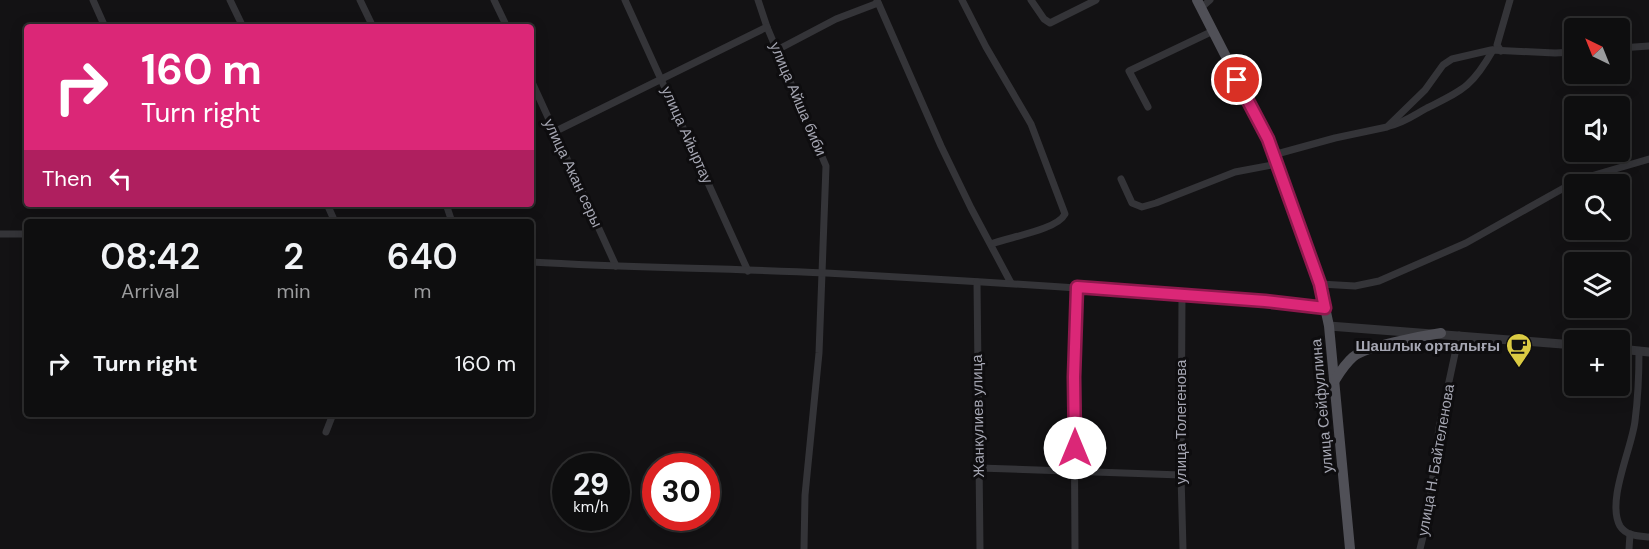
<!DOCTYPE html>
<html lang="en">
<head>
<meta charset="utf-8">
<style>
	body { margin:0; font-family:"DM Sans",sans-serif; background:#171718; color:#f1f3f6; height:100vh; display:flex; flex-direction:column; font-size:22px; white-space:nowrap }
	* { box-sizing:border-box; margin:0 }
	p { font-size:20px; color:#9b9c9e }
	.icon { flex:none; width:33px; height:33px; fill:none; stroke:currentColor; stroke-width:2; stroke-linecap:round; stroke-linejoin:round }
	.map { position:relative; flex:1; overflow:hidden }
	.sheet { position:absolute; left:24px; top:219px; width:510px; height:198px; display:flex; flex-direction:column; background:#0e0e0f; border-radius:6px; box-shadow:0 3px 15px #0003,0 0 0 2px #2e2e2f }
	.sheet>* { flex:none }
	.banner { position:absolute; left:24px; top:24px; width:510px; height:183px; border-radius:6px; box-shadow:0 3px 15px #0003,0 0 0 2px #2e2e2f; background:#db2777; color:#fff; overflow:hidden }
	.needle { width:39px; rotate:317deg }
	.controls { position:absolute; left:1564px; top:18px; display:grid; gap:12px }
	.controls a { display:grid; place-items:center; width:66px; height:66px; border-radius:6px; background:#0e0e0f; box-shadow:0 3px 15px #0003,0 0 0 2px #2e2e2f; font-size:30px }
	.speed { position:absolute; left:552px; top:453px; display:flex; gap:12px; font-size:30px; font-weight:700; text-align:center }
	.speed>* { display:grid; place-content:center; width:78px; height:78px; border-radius:50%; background:#0e0e0f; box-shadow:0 3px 15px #0003,0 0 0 2px #2e2e2f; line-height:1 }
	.speed small { font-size:15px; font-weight:400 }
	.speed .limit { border:9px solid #d22; background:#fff; color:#111 }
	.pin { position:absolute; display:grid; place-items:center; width:51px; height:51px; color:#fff; margin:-26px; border:3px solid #fff; border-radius:50%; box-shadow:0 2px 6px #0007 }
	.me { position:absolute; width:66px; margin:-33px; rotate:0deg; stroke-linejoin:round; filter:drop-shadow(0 0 4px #0008) }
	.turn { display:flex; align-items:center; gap:21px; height:126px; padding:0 18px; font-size:27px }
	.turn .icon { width:78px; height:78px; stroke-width:2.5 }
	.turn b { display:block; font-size:42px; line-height:51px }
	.then { display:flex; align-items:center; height:57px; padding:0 18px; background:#0003; gap:12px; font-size:22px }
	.eta { display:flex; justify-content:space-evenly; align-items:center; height:102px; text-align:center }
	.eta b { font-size:36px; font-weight:600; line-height:42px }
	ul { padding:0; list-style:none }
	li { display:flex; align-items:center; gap:18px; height:84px; padding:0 18px }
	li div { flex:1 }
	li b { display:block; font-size:22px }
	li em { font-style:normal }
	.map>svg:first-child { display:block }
</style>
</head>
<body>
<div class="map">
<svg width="1649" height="549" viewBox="0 0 1649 549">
	<rect width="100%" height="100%" fill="#131214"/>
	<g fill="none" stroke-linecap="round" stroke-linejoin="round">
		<!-- minor -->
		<g stroke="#343438" stroke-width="7">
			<polyline points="93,0 105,27"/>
			<polyline points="230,0 243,27"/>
			<polyline points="360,0 373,27"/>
			<polyline points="494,0 507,27"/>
			<polyline points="625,0 748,271"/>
			<polyline points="758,0 767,27 826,166 819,353 805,495 804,549"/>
			<polyline points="877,0 941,146 971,208 1011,283"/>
			<path d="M962 0 986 47 1031 124 1065 214C1057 230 1009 237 991 244"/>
			<polyline points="1031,0 1044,19 1050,23 1096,0"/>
			<polyline points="1201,8 1210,0"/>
			<polyline points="1620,48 1649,46"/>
			<polyline points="777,50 836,19 878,3"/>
			<polyline points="1501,51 1497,45 1510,0"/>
			<polyline points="531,80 616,266"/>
			<polyline points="1148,107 1129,71 1213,31"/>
			<path d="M1389 126C1404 123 1414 115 1427 108 1463 90 1472 87 1493 50"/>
			<polyline points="554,132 767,27"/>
			<polyline points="1273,155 1335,138 1387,127 1425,90 1443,65 1452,59 1491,50 1555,53 1575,52"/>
			<polyline points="1121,179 1132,203 1142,207 1156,203 1235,172 1277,164"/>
			<polyline points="327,204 335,222"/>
			<polyline points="446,204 452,222"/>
			<polyline points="0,234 27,234"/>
			<path d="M531 262C629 268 728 268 826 273 993 282 1159 292 1325 308"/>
			<polyline points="977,282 980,549"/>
			<polyline points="1320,284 1355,286 1379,281 1466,243 1562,189 1591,176 1649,159"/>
			<polyline points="1182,295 1181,475 1183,549"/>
			<path d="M1639 351C1639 374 1638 398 1635 421 1632 448 1606 501 1620 526 1626 536 1639 536 1649 537"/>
			<polyline points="326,432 333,414"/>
			<polyline points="979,468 1181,475"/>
			<polyline points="1075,549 1074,377 1077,287"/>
			<polyline points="1420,549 1428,516 1439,428 1459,335"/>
			<polyline points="1629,549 1630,534"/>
		</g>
		<!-- tertiary -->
		<g stroke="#343438" stroke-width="9">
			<polyline points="1329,326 1575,345"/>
			<polyline points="1620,349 1649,352"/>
		</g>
		<!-- primary -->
		<g stroke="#505057" stroke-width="10">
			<polyline points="1197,0 1268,139 1320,284 1329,326 1350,549"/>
			<path d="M1335 380C1340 372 1346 363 1353 357 1366 346 1422 336 1441 333"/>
		</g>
	</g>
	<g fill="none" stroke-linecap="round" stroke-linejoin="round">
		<defs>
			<polyline id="route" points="1075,448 1074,377 1077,287 1265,301 1325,308 1320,284 1268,139 1237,80"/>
		</defs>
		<!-- route casing -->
		<use href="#route" stroke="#8e194d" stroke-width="15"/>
		<!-- route -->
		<use href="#route" stroke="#db2777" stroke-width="10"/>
	</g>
	<!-- icons -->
	<defs>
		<symbol id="cafe-pin" viewBox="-11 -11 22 30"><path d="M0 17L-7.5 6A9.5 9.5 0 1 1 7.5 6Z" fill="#dbcb43" stroke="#0e0d0f"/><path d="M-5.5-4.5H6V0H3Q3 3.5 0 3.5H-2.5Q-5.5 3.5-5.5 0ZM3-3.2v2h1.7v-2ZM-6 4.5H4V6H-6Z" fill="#111"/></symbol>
	</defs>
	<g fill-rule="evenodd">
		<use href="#cafe-pin" x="1504" y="331" width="30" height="40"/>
	</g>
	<g text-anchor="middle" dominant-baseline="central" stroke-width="6" stroke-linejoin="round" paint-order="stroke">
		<!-- street labels -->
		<g font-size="15" fill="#a5a6b2" stroke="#0e0d0f">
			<text transform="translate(798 99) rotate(67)">улица Айша биби</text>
			<text transform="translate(687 135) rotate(66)">улица Айыртау</text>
			<text transform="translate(573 173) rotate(65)">улица Акан серы</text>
			<text transform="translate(1322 406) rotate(-95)">улица Сейфуллина</text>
			<text transform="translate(978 416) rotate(-91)">Жанкулиев улица</text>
			<text transform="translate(1181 422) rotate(-90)">улица Толегенова</text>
			<text transform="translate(1436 460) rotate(-80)">улица Н. Байтеленова</text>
		</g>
		<!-- poi labels -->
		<g font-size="15" font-weight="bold" fill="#a5a6b2" stroke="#0e0d0f" text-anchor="end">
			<text x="1500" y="346">Шашлык орталығы</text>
		</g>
	</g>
</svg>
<div class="controls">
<a><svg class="needle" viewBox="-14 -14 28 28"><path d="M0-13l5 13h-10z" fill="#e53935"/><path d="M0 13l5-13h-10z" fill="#9b9c9e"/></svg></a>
<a><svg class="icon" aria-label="sound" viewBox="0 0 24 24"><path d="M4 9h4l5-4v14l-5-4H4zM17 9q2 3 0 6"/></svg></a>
<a><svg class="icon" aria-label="search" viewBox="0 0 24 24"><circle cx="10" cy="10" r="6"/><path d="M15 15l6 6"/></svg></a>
<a><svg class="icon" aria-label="layers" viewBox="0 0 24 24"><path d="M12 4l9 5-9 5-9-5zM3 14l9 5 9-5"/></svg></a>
<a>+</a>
</div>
<div class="speed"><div>29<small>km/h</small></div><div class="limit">30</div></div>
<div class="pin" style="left:1237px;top:80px;background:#d93025"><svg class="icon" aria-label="arrive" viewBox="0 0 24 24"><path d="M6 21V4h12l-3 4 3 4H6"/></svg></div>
<svg class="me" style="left:1075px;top:448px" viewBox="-20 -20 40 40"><circle r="19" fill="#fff"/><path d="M0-13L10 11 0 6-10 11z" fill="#db2777"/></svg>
<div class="banner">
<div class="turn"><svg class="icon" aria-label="right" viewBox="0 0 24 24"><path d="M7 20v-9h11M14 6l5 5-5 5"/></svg><div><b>160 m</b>Turn right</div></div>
<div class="then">Then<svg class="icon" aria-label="left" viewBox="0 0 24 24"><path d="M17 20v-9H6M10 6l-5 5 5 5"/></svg></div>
</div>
<section class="sheet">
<div class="eta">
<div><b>08:42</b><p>Arrival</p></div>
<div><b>2</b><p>min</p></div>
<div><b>640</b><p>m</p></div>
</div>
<ul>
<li><svg class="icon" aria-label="right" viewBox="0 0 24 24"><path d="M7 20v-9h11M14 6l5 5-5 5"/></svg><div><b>Turn right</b></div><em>160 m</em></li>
</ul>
</section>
</div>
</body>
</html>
